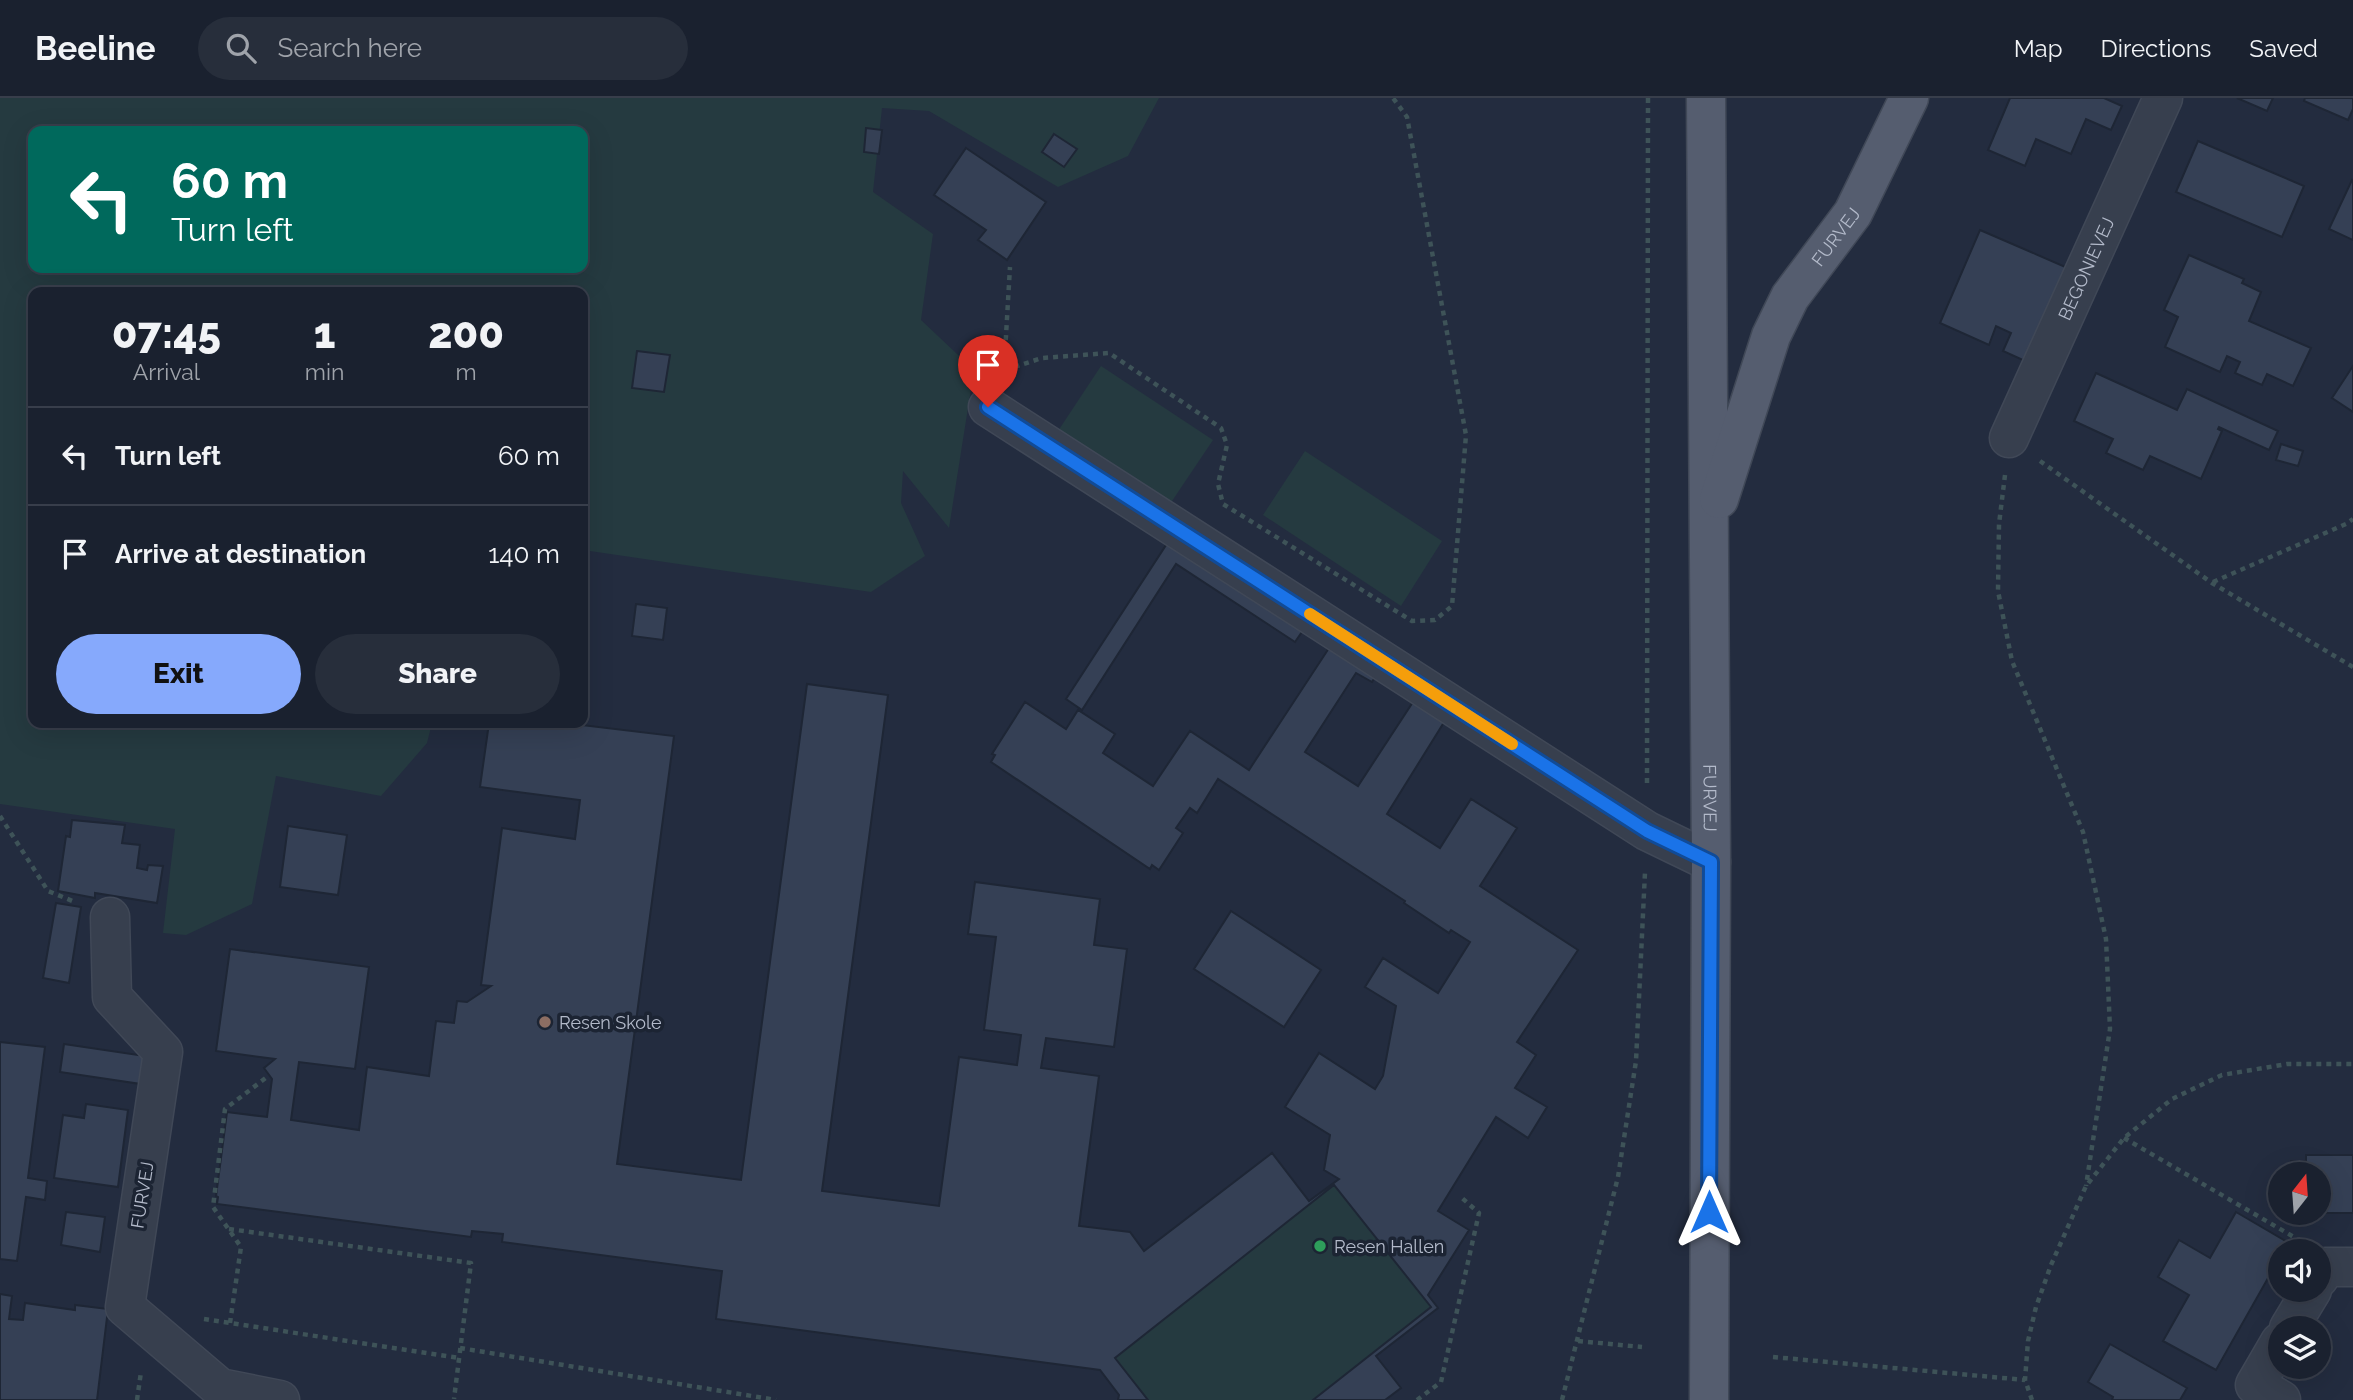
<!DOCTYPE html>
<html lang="en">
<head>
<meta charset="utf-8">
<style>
	body { margin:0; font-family:Raleway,sans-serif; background:#272e3b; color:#f1f3f6; height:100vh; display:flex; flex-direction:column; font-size:26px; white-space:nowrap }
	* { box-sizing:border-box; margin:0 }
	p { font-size:23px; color:#9fa3aa }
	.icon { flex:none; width:38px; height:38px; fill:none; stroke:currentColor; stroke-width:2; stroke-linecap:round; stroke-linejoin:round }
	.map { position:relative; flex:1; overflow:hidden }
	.sheet { position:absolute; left:28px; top:189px; width:560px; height:441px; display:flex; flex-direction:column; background:#1a212f; border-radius:14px; box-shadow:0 7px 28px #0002,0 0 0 2px #383e4b }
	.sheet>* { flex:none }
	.top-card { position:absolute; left:28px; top:28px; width:560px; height:147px; border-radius:14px; box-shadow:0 7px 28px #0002,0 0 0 2px #383e4b; background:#00695c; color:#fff; overflow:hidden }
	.needle { width:46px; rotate:17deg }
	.tools { position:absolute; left:2268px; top:1064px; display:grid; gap:14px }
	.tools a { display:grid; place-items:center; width:63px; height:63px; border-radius:50%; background:#1a212f; box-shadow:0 7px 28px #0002,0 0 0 2px #383e4b; font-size:35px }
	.pin { position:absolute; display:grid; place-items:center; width:60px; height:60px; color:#fff; margin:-72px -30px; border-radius:50% 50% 50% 0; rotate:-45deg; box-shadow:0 0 7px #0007 }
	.pin .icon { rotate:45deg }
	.me { position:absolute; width:77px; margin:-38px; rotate:0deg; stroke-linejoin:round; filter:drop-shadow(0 0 5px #0008) }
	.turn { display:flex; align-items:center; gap:24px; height:147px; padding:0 28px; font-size:32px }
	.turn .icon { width:91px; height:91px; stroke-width:2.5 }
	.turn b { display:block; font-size:49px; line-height:60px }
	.eta { display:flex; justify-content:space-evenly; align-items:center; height:119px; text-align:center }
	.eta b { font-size:42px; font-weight:800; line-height:49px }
	.action { display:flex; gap:14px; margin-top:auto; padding:14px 28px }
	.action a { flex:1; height:80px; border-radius:42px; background:#86a9fc; color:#111; font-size:28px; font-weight:800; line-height:80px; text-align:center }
	.action a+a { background:#272e3b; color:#f1f3f6 }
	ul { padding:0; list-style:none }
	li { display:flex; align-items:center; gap:21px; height:98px; padding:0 28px; border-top:2px solid #383e4b }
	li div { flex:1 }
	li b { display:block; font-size:26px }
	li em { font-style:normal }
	header { display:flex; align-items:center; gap:42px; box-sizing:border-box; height:98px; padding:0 35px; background:#1a212f; border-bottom:2px solid #383e4b }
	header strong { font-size:33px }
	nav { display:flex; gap:38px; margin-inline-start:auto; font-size:24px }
	.search { width:490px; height:63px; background:#272e3b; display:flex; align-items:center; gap:18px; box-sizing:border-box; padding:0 24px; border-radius:38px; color:#9fa3aa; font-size:26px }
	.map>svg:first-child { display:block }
</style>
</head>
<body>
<header>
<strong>Beeline</strong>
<div class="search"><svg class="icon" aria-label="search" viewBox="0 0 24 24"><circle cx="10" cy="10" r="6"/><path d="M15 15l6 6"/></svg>Search here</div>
<nav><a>Map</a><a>Directions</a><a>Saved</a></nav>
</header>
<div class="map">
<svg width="2353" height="1302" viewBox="0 0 2353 1302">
	<rect width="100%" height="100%" fill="#232c3f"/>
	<!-- green -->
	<g fill="#253a40" fill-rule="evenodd">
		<path d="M0 0H1159L1128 58 1058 89 929 13 882 10 873 94 933 136 921 222 974 272 949 430 903 373 901 405 925 458 871 494 583 452V194H33V625H432L427 645 381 698 276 678 252 806 186 837 163 835 175 731 0 706ZM33 33H583V170H33Z"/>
		<polygon points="1101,268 1213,342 1170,406 1058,333"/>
		<polygon points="1305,353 1442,443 1401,508 1263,417"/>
		<polygon points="1334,1087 1431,1209 1313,1302 1148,1302 1115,1260"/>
	</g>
	<!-- building -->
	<g fill="#354055" stroke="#1e2635" stroke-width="2">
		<polygon points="2010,0 2104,0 2122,8 2111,32 2086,21 2071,56 2036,41 2025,68 1988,52"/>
		<polygon points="2237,0 2273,0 2267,13"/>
		<polygon points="2305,0 2353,0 2353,11 2348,22 2304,3"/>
		<polygon points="866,30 882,32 879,56 864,54"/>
		<polygon points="1054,36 1077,51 1064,69 1042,54"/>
		<polygon points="2198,43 2304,88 2282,139 2176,94"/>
		<polygon points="966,50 1046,104 1007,162 978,142 986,132 934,97"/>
		<polygon points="2352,82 2353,83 2353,142 2329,131"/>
		<polygon points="1980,132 2070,171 2025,263 2003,253 2011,235 1996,228 1989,247 1940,225"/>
		<polygon points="2189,157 2244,181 2242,185 2261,194 2249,223 2311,250 2293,288 2267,276 2262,287 2235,275 2240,264 2227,258 2220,274 2165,249 2178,219 2164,212"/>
		<polygon points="637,253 670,257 664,294 632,290"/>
		<polygon points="2353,268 2353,314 2332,300"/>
		<polygon points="2096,275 2177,312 2187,291 2278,333 2269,352 2219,329 2218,331 2222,333 2201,381 2150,358 2143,372 2106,355 2113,341 2074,323"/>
		<polygon points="2281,346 2303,353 2298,368 2276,362"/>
		<polygon points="1170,441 1306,528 1295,544 1176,466 1082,612 1066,601"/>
		<polygon points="636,506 667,510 663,542 632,538"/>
		<polygon points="1331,547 1377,576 1372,584 1356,575 1305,654 1358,688 1415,601 1446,621 1387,716 1440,750 1471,701 1517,730 1480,788 1578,852 1517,944 1536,957 1515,990 1547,1009 1528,1040 1496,1019 1438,1113 1469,1132 1428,1197 1438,1210 1376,1258 1401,1290 1385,1302 1313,1302 1431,1209 1334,1087 1115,1260 1148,1302 1118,1302 1119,1297 1100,1272 716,1221 722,1173 502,1144 503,1136 472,1133 471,1139 217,1106 218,1099 216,1098 227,1014 267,1019 272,981 264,970 275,961 216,953 230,851 369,869 355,971 299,964 291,1022 359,1032 367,969 429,978 436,923 454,925 457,903 467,904 491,888 481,887 502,730 575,741 580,702 480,689 489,625 565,625 674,638 617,1066 741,1082 807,586 888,597 822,1093 939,1108 959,959 1017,967 1021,937 984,932 996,839 968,836 975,784 1100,801 1094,847 1127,851 1114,949 1046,940 1041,970 1099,978 1079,1128 1130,1134 1144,1153 1272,1055 1309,1103 1339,1081 1324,1072 1330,1037 1285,1009 1319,955 1375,991 1383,978 1396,908 1365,889 1383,860 1438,895 1470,844 1451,832 1449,835 1404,805 1405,803 1218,681 1197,715 1190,710 1176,730 1183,735 1159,772 1152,767 1150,771 991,664 995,657 992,656 1025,604 1066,631 1078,612 1115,636 1103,655 1153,688 1190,633 1249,672"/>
		<polygon points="72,722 125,727 122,745 140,747 137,770 147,772 148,767 163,768 157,805 95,795 95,800 58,793 66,738 70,739"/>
		<polygon points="288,728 347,737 338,797 280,789"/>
		<polygon points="56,805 81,809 69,885 43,880"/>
		<polygon points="1231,813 1321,872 1284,929 1194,871"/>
		<polygon points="0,944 45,949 28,1080 47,1083 45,1102 26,1099 17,1163 0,1161"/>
		<polygon points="64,946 145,958 141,986 60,974"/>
		<polygon points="86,1006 128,1012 118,1089 54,1080 63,1017 84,1020"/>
		<polygon points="2306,1057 2353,1057 2353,1115 2306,1115 2319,1115 2319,1076 2291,1076 2291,1063 2306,1063"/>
		<polygon points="66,1114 105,1119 100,1154 61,1147"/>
		<polygon points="2236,1114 2289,1145 2284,1153 2280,1153 2280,1159 2216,1272 2163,1243 2189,1197 2158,1179 2179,1142 2210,1160"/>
		<polygon points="0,1196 12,1198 9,1221 23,1222 25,1205 75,1212 75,1207 108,1211 97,1302 0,1302"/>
		<polygon points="2110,1246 2187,1290 2180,1302 2112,1302 2113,1299 2088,1284"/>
	</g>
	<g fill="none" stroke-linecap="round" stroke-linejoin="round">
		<defs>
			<g id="minor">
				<polyline points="988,309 1647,733 1711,764"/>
				<path id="s1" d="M2009 340 2163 0"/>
				<polyline points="110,819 112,899 163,954 125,1209 220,1290 280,1302"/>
				<polyline points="2319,1180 2325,1169 2353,1169"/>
				<polyline points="2289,1230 2312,1192"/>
				<polyline points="2280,1244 2255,1287 2281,1302"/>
			</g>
			<g id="major">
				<path id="s2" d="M1706 0 1711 764 1709 1302"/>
				<path id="s3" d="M1719 401 1771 238 1790 199 1853 115 1909 0"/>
			</g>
		</defs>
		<!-- minor casing -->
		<use href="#minor" stroke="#404857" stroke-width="41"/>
		<!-- major casing -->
		<use href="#major" stroke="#404857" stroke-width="41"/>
		<!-- path -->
		<g stroke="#3e5358" stroke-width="4.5" stroke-dasharray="5 5" stroke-linecap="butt">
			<polyline points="1004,272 1010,169"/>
			<polyline points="1005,272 1042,260 1109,255 1221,330 1227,347 1218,386 1223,406 1412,523 1435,522 1452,508 1466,337 1407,19 1393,0"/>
			<polyline points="2040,363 2212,485 2353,569"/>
			<polyline points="2005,377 1999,426 1998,493 2012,563 2083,734 2106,841 2110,931 2086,1088"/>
			<polyline points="2213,484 2346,426 2353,421"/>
			<polyline points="1647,685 1648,0"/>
			<polyline points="0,718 48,793 75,804"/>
			<polyline points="2124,1040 2299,1142"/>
			<polyline points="229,1131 471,1165 454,1301"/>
			<polyline points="204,1221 459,1260"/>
			<polyline points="230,1225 241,1149 213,1109 225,1011 267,979"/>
			<polyline points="1578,1243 1642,1249"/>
			<polyline points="460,1250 776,1302"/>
			<polyline points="1773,1259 2025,1282"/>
			<polyline points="137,1302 141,1274"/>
			<polyline points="1417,1302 1441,1284 1479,1115 1462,1100"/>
			<polyline points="1562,1302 1618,1079 1636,963 1645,774"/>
			<polyline points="2032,1302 2025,1282 2028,1243 2036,1209 2051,1167 2086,1088 2124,1040 2172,1001 2222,977 2287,966 2353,966"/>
		</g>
		<!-- minor -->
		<use href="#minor" stroke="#373f4e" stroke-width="38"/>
		<!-- major -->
		<use href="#major" stroke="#555d6f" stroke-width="38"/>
	</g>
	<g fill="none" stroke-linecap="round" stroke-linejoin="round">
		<defs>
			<polyline id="route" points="988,309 1647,733 1711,764 1709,1114"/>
		</defs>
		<!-- route casing -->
		<use href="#route" stroke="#114b97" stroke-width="18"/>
		<!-- route -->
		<use href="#route" stroke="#1a73e8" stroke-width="12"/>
		<!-- slow -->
		<polyline stroke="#f59e0b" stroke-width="12" points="1310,516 1512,646"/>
	</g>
	<!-- markers -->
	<circle fill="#8d6e63" stroke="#1c2433" stroke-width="2.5" cx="545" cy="924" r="7"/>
	<circle fill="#2e9e5b" stroke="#1c2433" stroke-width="2.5" cx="1320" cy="1148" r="7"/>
	<g text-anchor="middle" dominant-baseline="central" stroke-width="7" stroke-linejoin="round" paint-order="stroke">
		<!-- street labels -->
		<g font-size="18" fill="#b3baca" stroke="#1c2433">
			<text stroke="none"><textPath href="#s3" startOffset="290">FURVEJ</textPath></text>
			<text stroke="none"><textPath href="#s1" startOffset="186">BEGONIEVEJ</textPath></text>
			<text stroke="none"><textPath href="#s2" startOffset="700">FURVEJ</textPath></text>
			<text transform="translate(142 1097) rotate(-81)">FURVEJ</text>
		</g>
		<!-- poi labels -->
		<g font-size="18" fill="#b3baca" stroke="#1c2433" text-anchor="start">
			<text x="559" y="924">Resen Skole</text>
			<text x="1334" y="1148">Resen Hallen</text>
		</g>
	</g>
</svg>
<div class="tools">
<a><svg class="needle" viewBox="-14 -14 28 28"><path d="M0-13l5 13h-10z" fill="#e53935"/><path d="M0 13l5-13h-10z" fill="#9fa3aa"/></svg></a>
<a><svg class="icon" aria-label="sound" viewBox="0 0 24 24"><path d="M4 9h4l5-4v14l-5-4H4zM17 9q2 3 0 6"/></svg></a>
<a><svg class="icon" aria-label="layers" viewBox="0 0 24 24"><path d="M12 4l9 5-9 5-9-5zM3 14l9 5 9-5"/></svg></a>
</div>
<div class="pin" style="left:988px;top:309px;background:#d93025"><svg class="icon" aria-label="arrive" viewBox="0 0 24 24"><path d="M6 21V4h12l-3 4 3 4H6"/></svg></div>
<svg class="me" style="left:1709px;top:1114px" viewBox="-20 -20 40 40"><path d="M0-17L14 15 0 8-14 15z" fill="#1a73e8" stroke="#fff" stroke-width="4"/></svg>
<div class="top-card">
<div class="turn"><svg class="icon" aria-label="left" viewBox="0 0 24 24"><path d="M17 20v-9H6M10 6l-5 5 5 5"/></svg><div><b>60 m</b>Turn left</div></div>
</div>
<section class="sheet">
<div class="eta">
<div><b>07:45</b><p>Arrival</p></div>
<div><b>1</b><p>min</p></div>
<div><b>200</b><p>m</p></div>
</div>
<ul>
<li><svg class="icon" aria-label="left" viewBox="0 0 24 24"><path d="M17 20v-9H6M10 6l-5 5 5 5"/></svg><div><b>Turn left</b></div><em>60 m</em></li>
<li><svg class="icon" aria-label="arrive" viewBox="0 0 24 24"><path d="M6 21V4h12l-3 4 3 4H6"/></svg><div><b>Arrive at destination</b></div><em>140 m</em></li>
</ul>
<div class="action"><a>Exit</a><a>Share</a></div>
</section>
</div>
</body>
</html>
